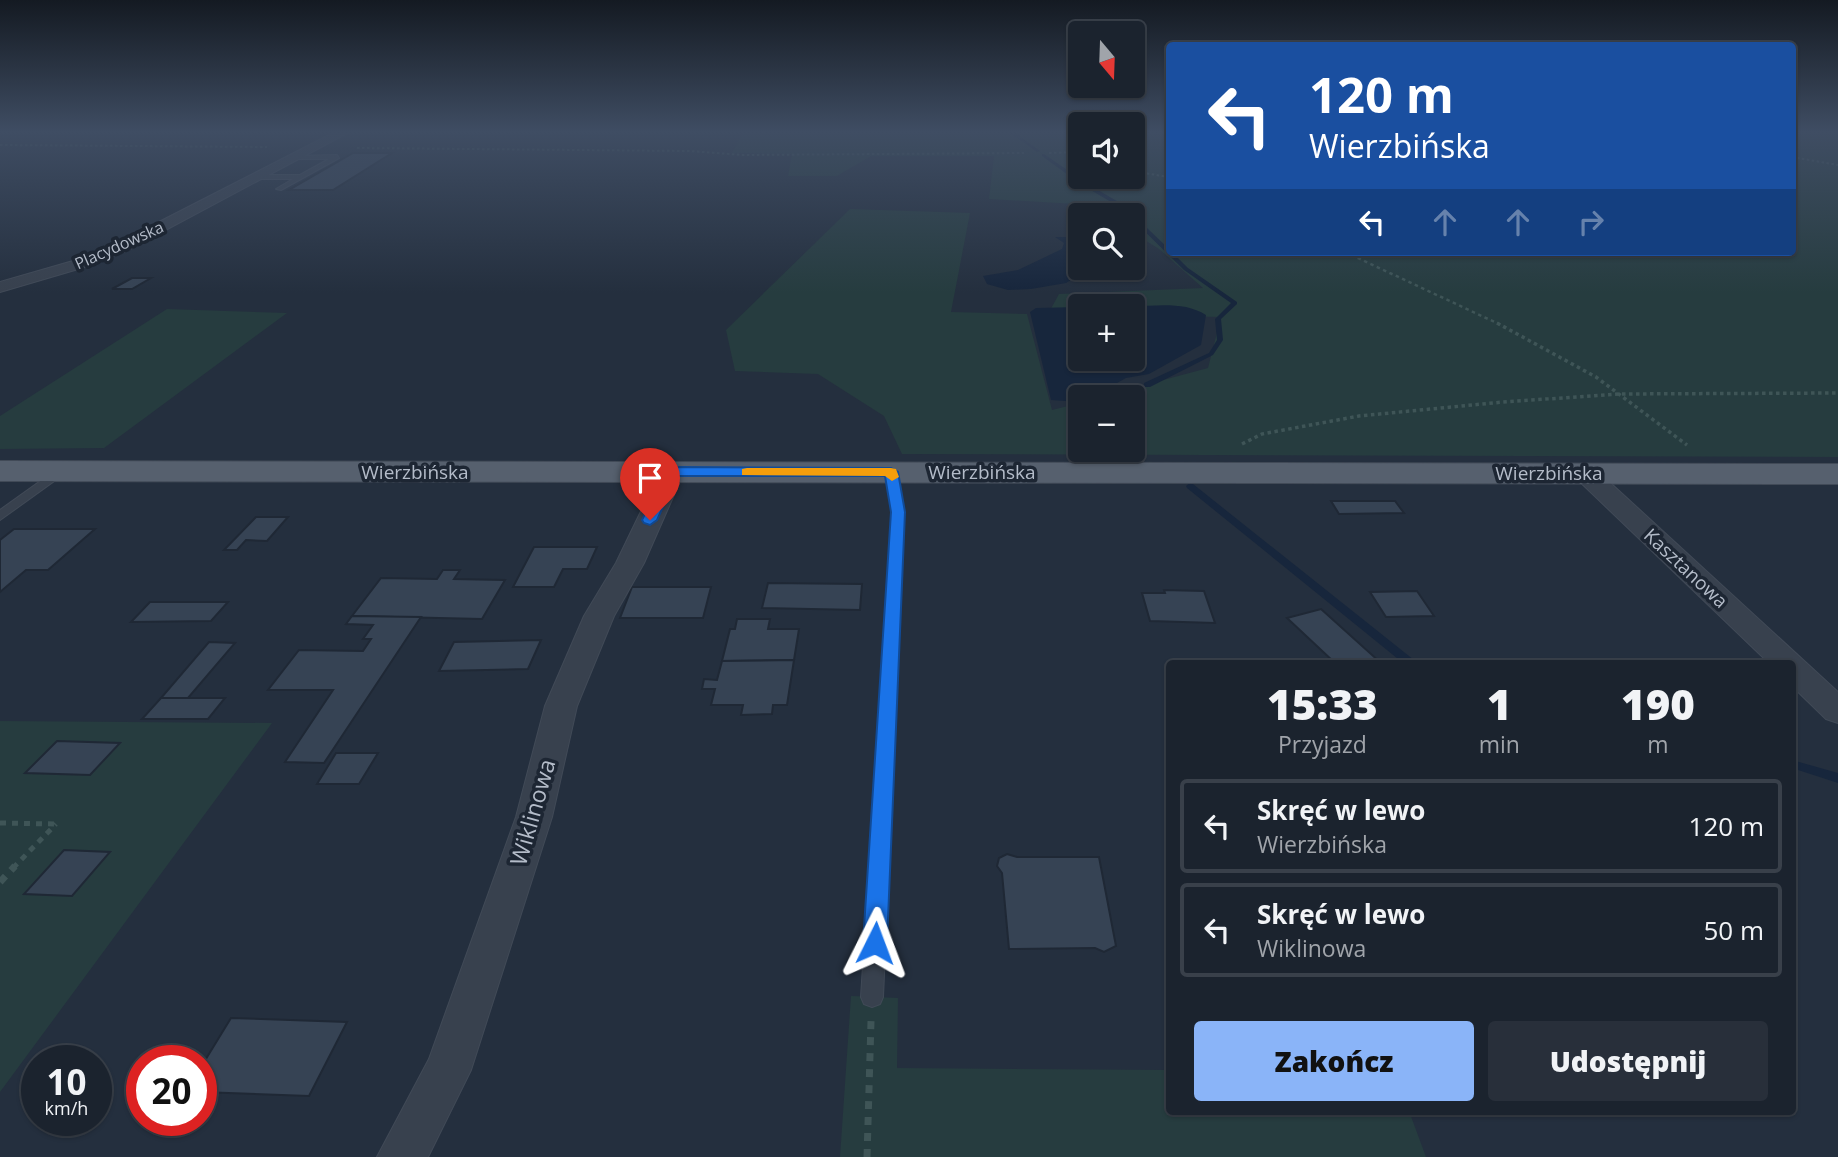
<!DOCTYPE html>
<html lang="pl">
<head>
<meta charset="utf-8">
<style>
	body { margin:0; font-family:"Open Sans",sans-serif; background:#282f3a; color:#f1f3f6; height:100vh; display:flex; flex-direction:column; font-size:26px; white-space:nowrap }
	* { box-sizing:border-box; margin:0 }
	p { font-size:23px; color:#a0a4aa }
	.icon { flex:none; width:38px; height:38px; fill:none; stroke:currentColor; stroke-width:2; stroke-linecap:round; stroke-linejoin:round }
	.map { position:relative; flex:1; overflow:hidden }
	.drawer { position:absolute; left:1166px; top:660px; width:630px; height:455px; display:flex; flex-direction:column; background:#1b232e; border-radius:7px; box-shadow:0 2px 5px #0004,0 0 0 2px #39404a }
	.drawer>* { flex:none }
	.top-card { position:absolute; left:1166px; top:42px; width:630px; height:214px; border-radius:7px; box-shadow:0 2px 5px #0004,0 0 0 2px #39404a; background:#1a4fa0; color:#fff; overflow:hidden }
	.needle { width:46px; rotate:161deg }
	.tools { position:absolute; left:1068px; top:21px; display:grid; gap:14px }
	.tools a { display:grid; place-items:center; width:77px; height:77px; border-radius:7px; background:#1b232e; box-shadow:0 2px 5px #0004,0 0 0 2px #39404a; font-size:35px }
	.speed { position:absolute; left:21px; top:1045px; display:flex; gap:14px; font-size:35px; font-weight:700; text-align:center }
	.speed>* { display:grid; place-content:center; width:91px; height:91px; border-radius:50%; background:#1b232e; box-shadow:0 2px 5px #0004,0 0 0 2px #39404a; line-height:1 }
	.speed small { font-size:18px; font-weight:400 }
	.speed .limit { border:10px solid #d22; background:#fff; color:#111 }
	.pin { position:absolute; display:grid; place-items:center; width:60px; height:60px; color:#fff; margin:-72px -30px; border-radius:50% 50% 50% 0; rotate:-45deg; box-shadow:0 0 7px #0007 }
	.pin .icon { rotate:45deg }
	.me { position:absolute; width:77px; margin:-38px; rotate:3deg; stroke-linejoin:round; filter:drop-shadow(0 0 5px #0008) }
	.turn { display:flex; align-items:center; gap:24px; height:147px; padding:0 28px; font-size:32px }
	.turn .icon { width:91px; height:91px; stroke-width:2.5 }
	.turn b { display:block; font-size:49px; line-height:60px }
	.lanes { display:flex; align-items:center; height:66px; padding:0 28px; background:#0003; justify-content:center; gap:35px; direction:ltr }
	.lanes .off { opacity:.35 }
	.eta { display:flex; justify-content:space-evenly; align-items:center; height:119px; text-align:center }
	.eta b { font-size:42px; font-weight:800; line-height:49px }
	.button { display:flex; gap:14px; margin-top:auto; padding:14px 28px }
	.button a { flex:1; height:80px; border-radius:7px; background:#8ab4f8; color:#111; font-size:28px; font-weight:800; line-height:80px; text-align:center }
	.button a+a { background:#282f3a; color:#f1f3f6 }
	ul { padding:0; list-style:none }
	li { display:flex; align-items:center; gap:21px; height:94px; margin:0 14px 10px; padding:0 14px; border:4px solid #39404a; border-radius:7px }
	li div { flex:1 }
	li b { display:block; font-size:26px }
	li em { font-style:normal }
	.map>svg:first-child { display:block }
</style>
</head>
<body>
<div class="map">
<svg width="1838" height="1157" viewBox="0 0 1838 1157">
	<rect width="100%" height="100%" fill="#242f3e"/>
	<!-- green -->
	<g fill="#263c3f">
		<polygon points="744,131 1080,131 1080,177 1132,177 1132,131 1169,131 1169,252 1792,252 1792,131 1838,131 1838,457 902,454 884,416 818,374 735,371 726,330 850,209 970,213 951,312 1027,314 1052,410 1080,403 1080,450 1132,450 1132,397 1100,397 1208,368 1221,317 1132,315 1132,306 1080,306 1080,315 1048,314 1059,294 1203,288 1159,249 1132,232 1132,215 1108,215 1093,205 989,199 994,156 871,156 837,176 788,176 792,154 732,153"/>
		<polygon points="167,309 287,313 104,448 0,449 0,416"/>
		<polygon points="0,721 272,723 0,1092"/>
		<polygon points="851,996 898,998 897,1068 1169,1070 1169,1111 1409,1111 1426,1157 840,1157"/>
	</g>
	<!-- water -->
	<g fill="#17263c">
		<polygon points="1055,237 1076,237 1080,243 1080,268 1090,268 1066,283 1031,289 1008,290 987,284 983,276 1018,270 1062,249 1064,243"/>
		<path d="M1132 306C1157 306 1185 301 1206 315L1201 345 1149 374 1126 378 1092 397H1080V402L1051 400 1030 312 1036 308 1080 307V359H1132Z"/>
	</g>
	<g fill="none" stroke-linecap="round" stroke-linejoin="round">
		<!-- stream -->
		<g fill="#17263c" fill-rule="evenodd">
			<polygon points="1008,131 1012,131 1040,151 1037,152"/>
			<polygon points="1042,154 1044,154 1086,183 1122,204 1169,249 1169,252 1172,252 1188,268 1237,302 1237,304 1221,319 1223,340 1213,355 1150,387 1144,387 1144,383 1209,353 1217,340 1215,319 1231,303 1184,270 1132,219 1132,215 1128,215 1118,206 1082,185 1042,156"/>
			<polygon points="1190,483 1193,484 1414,660 1415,663 1403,663 1187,488 1186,486"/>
			<polygon points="1792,760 1838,773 1838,783 1792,768"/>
		</g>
	</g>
	<!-- building -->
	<g fill="#364354" stroke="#1f2835" stroke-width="2">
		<polygon points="353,153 392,153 333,190 289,190"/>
		<polygon points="132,278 151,278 132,289 112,289"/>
		<polygon points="1331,501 1395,501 1404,513 1339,514"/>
		<polygon points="256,517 288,517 267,541 246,540 237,550 224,550"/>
		<polygon points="14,529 95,529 48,570 26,570 0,592 0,540"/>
		<polygon points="534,547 597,547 587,569 563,569 554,587 513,587"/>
		<polygon points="443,570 460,570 454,579 505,580 482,619 352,616 381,578 437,579"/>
		<polygon points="768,583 862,584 860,610 762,608"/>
		<polygon points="632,587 711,587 703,618 620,618"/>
		<polygon points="1164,590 1204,591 1215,623 1150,621 1142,593 1165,593"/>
		<polygon points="1417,591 1434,616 1386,617 1370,592"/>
		<polygon points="150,602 228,602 211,621 131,622"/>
		<polygon points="1321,609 1381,663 1335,663 1287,618"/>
		<polygon points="352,616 421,617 324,763 285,762 333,690 268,690 299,650 363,651 371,639 363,639 373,625 346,624"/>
		<polygon points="737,619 770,619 768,629 799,629 794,660 722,661 730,629 735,629"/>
		<polygon points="541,640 528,669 439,671 454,642"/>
		<polygon points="209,642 235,643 188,698 161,698"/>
		<polygon points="794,660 787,705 773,705 772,714 741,715 743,705 711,705 715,689 702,689 704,679 717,680 722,661"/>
		<polygon points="161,698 225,698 208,719 142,719"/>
		<polygon points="57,741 120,743 90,775 25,773"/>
		<polygon points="336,753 378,753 359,784 317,784"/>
		<polygon points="64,850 110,852 72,896 24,894"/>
		<polygon points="1007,854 1017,857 1099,857 1116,946 1104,952 1095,948 1009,949 1002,873 997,866 999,858"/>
		<polygon points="231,1018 347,1022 309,1096 201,1092 201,1067"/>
	</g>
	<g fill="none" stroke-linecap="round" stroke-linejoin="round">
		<defs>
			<g id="service">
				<polygon points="337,155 339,158 281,190 276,189 293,179 258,179 255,177 258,175 300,175 329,159 296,159 294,156"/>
				<polygon points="60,467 64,468 66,471 64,474 0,520 0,510"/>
				<polygon points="891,468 897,472 904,512 883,997 880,1004 872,1007 864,1004 861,997 892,512 885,472"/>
			</g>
			<g id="minor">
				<polygon points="337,131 351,131 128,250 85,267 0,292 0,282 73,261 116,244"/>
				<polygon points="672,465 680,467 684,472 644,563 614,616 577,706 552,817 471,1070 428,1157 377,1157 429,1059 516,817 545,706 584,616 616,563 660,472 664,467"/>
				<polygon points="1585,466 1594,468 1838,692 1838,723 1826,719 1792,686 1792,663 1769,663 1576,478 1573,473 1576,468"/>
			</g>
			<polygon id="primary" points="0,461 1838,464 1838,484 0,481"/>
		</defs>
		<!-- service casing -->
		<use href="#service" stroke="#414a57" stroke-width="2"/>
		<!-- minor casing -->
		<use href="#minor" stroke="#414a57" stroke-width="2"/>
		<!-- primary casing -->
		<use href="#primary" stroke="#414a57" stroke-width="2"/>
		<!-- path-far4 -->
		<g stroke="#3f5557" stroke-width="2" stroke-dasharray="2.5 2.5" stroke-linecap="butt">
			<polyline points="1132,135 1169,132"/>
			<polyline points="0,145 267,147"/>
			<polyline points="357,148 690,151 743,155 1024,153"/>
			<polyline points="1049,153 1080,152"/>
			<polyline points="1792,157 1838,165"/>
			<polyline points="1132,171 1169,177"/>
		</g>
		<!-- path-far3 -->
		<polyline stroke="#3f5557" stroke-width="2.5" stroke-dasharray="3.5 3.5" stroke-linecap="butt" points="1345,252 1501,325"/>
		<!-- path-far2 -->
		<g stroke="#3f5557" stroke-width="3.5" stroke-dasharray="3.5 3.5" stroke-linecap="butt">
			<polyline points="1497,323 1596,377 1687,445"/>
			<polyline points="1242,444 1262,434 1359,416 1503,402 1620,394 1838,393"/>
		</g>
		<!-- path-far1 -->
		<g stroke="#3f5557" stroke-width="5" stroke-dasharray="6 6" stroke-linecap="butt">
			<polyline points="0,823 55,824"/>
			<polyline points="13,868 56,824"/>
		</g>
		<!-- path -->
		<g stroke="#3f5557" stroke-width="7" stroke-dasharray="8 8" stroke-linecap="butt">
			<polyline points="0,882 15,866"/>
			<polyline points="867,1157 871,1021"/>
		</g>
		<!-- service -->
		<use href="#service" fill="#38414e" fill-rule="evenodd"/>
		<!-- minor -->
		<use href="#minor" fill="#38414e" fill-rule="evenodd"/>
		<!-- primary -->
		<use href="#primary" fill="#56606e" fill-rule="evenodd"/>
	</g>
	<!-- sky -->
	<linearGradient id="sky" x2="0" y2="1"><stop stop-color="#141a22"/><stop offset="0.45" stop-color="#3f4d63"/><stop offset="1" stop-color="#3f4d63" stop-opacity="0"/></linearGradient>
	<rect width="1838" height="293" fill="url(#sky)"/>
	<!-- route -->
	<polygon fill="#1a73e8" stroke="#114b97" stroke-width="2" points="672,467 891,468 898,472 905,512 887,943 883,950 875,953 867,950 863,943 891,512 885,476 677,476 657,520 650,525 644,523 642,520 666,471"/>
	<!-- slow -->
	<polygon fill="#f59e0b" points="747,468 891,468 896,469 899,477 892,481 885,476 742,475 742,469"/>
	<g text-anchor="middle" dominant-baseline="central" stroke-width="7" stroke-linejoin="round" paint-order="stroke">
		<!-- far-street labels -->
		<g font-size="16" fill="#b4bcc9" stroke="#1d2633">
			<text transform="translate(119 245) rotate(-24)">Placydowska</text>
		</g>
		<!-- street labels -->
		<g font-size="19" fill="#b4bcc9" stroke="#1d2633">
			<text x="415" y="472">Wierzbińska</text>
			<text x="982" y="472">Wierzbińska</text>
			<text x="1549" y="473">Wierzbińska</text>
			<text transform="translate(1686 568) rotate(43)">Kasztanowa</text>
		</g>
		<!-- near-street labels -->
		<g font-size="23" fill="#b4bcc9" stroke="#1d2633">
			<text transform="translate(532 812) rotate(-74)">Wiklinowa</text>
		</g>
	</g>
</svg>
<div class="tools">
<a><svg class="needle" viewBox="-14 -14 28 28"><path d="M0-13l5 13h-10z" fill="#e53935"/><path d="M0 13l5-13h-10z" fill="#a0a4aa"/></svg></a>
<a><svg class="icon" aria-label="sound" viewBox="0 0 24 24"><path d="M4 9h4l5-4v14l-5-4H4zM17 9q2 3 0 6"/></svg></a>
<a><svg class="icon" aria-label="search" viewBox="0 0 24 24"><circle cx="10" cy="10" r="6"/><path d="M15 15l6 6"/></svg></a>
<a>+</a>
<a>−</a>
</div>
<div class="speed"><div>10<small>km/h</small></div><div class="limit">20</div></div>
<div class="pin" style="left:650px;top:520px;background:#d93025"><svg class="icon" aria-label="arrive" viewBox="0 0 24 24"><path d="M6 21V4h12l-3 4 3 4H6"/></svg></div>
<svg class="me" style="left:875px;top:943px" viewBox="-20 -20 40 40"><path d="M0-17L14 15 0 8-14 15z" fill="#1a73e8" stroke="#fff" stroke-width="4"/></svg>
<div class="top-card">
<div class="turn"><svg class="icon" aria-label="left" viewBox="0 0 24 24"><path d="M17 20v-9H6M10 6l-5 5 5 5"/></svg><div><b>120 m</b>Wierzbińska</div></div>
<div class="lanes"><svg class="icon" aria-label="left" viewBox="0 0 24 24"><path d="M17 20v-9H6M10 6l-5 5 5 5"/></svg><svg class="icon off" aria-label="ahead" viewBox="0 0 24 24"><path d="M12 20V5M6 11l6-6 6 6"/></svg><svg class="icon off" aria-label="ahead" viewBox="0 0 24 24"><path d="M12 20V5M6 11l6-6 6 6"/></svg><svg class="icon off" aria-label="right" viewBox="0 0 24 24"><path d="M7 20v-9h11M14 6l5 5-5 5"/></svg></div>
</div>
<section class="drawer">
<div class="eta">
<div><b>15:33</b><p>Przyjazd</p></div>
<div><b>1</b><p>min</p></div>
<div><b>190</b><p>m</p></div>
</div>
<ul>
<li><svg class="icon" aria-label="left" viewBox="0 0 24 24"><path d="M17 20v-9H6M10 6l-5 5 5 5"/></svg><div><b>Skręć w lewo</b><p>Wierzbińska</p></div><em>120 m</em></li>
<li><svg class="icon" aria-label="left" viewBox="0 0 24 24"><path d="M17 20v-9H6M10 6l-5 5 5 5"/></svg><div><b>Skręć w lewo</b><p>Wiklinowa</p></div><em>50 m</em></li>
</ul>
<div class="button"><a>Zakończ</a><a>Udostępnij</a></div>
</section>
</div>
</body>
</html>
